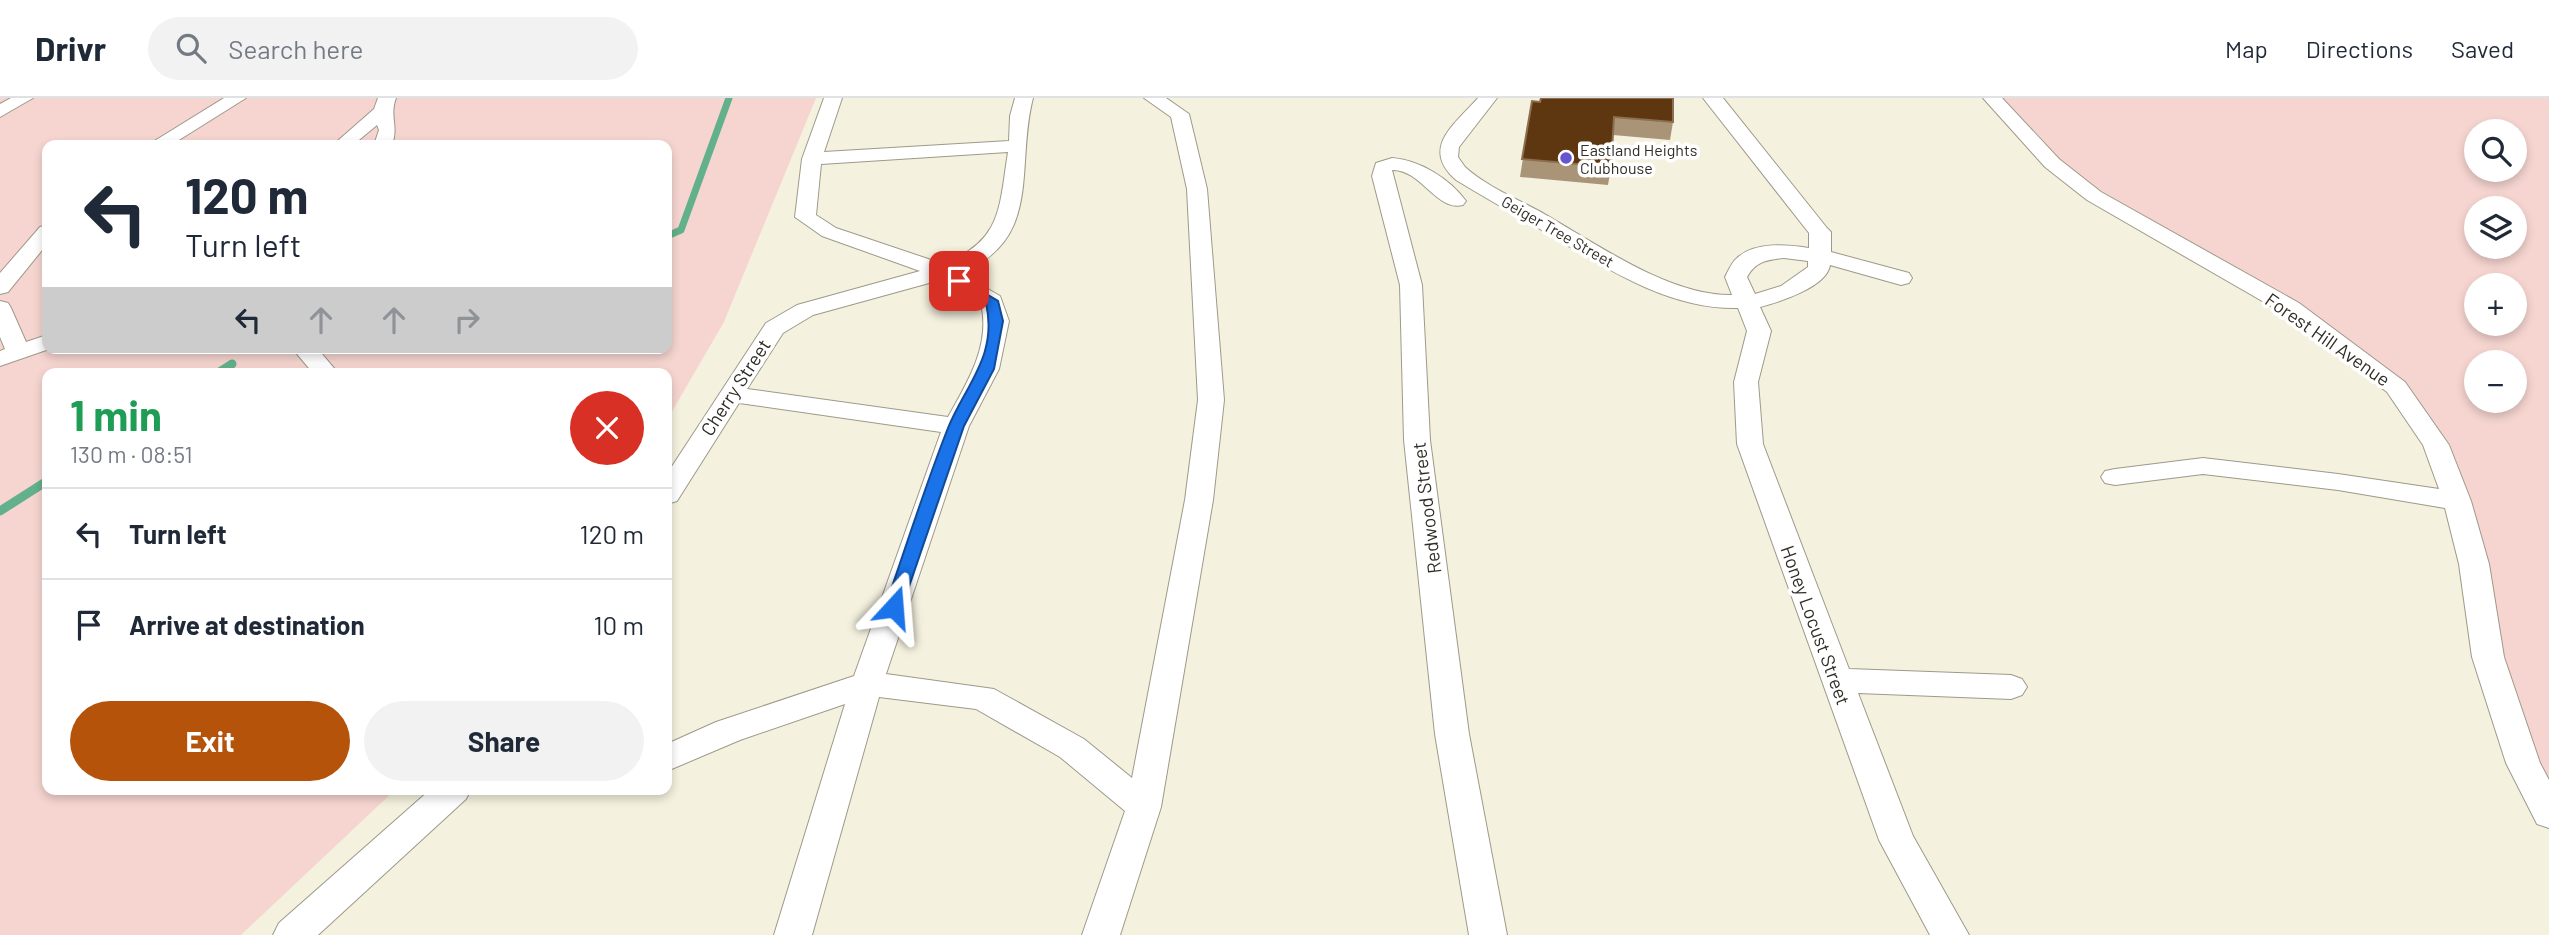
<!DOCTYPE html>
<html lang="en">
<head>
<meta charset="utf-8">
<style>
	body { margin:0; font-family:Barlow,sans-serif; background:#f2f2f3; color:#1f2937; height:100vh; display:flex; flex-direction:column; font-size:26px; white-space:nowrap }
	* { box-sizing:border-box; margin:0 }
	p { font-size:23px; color:#747a83 }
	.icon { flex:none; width:38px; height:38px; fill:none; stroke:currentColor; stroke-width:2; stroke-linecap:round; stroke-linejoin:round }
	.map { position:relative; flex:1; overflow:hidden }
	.sheet { position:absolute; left:42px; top:270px; width:630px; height:427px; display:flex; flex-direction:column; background:#fff; border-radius:14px; box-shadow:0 4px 10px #0003 }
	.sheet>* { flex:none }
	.top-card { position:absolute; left:42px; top:42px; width:630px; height:214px; border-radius:14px; box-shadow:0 4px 10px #0003; background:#fff; color:#1f2937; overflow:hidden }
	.controls { position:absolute; left:2464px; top:21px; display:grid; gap:14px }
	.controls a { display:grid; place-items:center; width:63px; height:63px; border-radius:50%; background:#fff; box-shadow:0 4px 10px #0003; font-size:35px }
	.pin { position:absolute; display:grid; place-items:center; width:60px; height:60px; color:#fff; margin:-30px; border-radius:14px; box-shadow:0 4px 10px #0006 }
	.me { position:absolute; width:77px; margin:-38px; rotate:19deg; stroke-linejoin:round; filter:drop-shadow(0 0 5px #0008) }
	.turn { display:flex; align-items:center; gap:24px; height:147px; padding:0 28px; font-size:32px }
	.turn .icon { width:91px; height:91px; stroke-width:2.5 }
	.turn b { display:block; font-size:49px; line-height:60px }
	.lanes { display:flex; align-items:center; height:66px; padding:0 28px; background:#0003; justify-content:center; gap:35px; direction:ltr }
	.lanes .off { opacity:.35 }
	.round { display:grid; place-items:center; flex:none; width:74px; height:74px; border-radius:37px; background:#f2f2f3 }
	.head { display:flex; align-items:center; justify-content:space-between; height:119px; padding:0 28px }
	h1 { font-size:42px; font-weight:700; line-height:52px; color:#1e9e55 }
	.primary-button { display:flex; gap:14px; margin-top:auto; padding:14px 28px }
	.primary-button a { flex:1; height:80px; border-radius:42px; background:#b45309; color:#fff; font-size:28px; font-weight:700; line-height:80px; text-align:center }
	.primary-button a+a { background:#f2f2f3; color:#1f2937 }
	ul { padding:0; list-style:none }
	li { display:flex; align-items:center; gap:21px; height:91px; padding:0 28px; border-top:2px solid #e0e1e3 }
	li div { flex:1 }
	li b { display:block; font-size:26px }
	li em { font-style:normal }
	header { display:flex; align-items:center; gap:42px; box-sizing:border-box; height:98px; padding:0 35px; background:#fff; border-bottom:2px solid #e0e1e3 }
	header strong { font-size:33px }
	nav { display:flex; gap:38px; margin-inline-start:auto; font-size:24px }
	.search { width:490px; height:63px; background:#f2f2f3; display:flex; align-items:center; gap:18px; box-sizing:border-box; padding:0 24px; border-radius:38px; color:#747a83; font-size:26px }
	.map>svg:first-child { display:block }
</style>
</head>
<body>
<header>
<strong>Drivr</strong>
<div class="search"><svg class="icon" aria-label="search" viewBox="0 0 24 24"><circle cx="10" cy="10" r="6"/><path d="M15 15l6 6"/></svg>Search here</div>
<nav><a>Map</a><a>Directions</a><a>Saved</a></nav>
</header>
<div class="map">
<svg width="2549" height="837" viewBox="0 0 2549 837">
	<rect width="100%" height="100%" fill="#f5f1df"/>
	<!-- green -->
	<g fill="#f6d5d0" fill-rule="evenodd">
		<path d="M0 0H816L724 224 667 322V275H47V691H396L241 837H0ZM47 47H667V250H47Z"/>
		<path d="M1992 0H2549V716L2457 403 2396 289 2336 243 2094 98ZM2476 33H2515V72H2476ZM2476 110H2515V149H2476ZM2476 187H2515V226H2476ZM2476 264H2515V303H2476Z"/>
	</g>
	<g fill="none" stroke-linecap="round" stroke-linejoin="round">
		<!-- stream-far1 -->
		<polyline stroke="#63b18c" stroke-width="7" points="667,138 681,132 729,0"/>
		<!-- stream -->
		<g stroke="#63b18c" stroke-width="9">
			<polyline points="218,275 232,266"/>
			<polyline points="0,413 47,383"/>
		</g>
		<defs>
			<g id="street">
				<polygon points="11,0 33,0 0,19 0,6"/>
				<polygon points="224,0 246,0 171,47 148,47"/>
				<path d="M378 0H396C389 18 399 28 392 47H374L379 32 377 27 353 47H333L374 11Z"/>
				<path d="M824 0H842L824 54 1009 43 1010 18 1015 0H1033C1015 68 1044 142 960 175L1000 198 1009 223 999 271 969 328 886 576 994 591 1084 641 1132 680 1185 402 1198 302 1187 91 1171 19 1144 0H1166L1189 16 1207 91 1224 302 1213 402 1161 709 1120 837H1082L1125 713 1060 659 976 611 879 599 812 837H774L845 606 740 642 667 673V646L716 624 854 578 941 334 739 305 677 403 667 406V376L766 225 797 207 920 173 822 138 795 119 802 61ZM1008 54C999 111 1002 143 943 166L836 130 816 117 821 66ZM940 182 981 206C991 247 967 285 948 319L747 291 783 235 813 217Z"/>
				<path d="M1478 0H1497L1459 49 1458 59 1465 69C1486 88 1515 100 1539 113 1594 144 1668 198 1732 197L1725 179C1728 173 1732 164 1737 160 1755 143 1788 147 1809 150V135L1703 0H1723L1827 130 1831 134V154L1909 175 1912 180 1909 185 1901 187 1830 167C1827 189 1779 204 1760 209L1771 233 1758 284 1763 346 1849 571 2011 577 2022 581 2027 589 2022 597 2011 601 1858 595 1913 738 1969 837H1930L1879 742 1737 346 1734 284 1747 233 1738 210C1666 212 1600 166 1540 131 1512 115 1484 99 1456 82 1420 50 1454 27 1478 0ZM1784 160 1808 163V169L1781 188 1755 196 1747 179C1756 163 1767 162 1784 160Z"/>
				<polygon points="1983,0 2002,0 2059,61 2101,94 2299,205 2405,284 2449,347 2471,403 2489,466 2504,559 2540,665 2549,682 2549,730 2537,726 2506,665 2472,559 2459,466 2445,410 2338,392 2203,376 2115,387 2105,385 2101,379 2105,373 2115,371 2203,360 2338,376 2439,391 2423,347 2387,294 2283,215 2087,102 2045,69"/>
				<path d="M1392 60C1420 62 1450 81 1466 103L1463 107C1437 114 1421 71 1392 72L1422 187 1430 342 1469 636 1507 837H1469L1435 636 1404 342 1400 187 1372 78 1376 65Z"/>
				<polygon points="47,127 47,146 8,194 0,196 0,175 40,129"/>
				<polygon points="0,203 8,205 11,210 26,244 47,237 47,250 52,250 0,268 0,253 5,251 0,239"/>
				<polygon points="292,250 317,250 338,275 313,275"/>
				<polygon points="431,691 471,691 466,701 318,837 273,837 279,825"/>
			</g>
		</defs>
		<!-- street casing -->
		<use href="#street" stroke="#9e9989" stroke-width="2"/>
		<!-- street -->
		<use href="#street" fill="#fff" fill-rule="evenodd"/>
	</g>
	<!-- wall -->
	<polygon fill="#aa9478" points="1532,3 1673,24 1670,42 1613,37 1611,69 1608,87 1520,79"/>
	<!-- building -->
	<polygon fill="#5e3711" stroke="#8b6f4f" stroke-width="2" points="1541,0 1673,0 1673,24 1614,19 1611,69 1522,61 1532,3 1540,4"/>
	<!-- route -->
	<path fill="#1a73e8" stroke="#114b97" stroke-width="2" d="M959 180 998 203 1003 223 994 271 964 328 902 509 894 514 885 509C906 449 925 388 948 330 966 286 998 258 986 205L955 186V181Z"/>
	<!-- markers -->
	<circle fill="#6655ce" stroke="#fff" stroke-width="2.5" cx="1566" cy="60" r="7"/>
	<g text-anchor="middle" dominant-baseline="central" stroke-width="7" stroke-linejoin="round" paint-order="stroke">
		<!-- far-poi labels -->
		<g font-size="16" fill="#2f2d26" stroke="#fff" text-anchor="start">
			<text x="1580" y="51">Eastland Heights<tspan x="1580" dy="18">Clubhouse</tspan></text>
		</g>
		<!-- far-street labels -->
		<g font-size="16" fill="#2f2d26" stroke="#fff">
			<text transform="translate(1558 133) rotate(30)">Geiger Tree Street</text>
		</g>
		<!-- street labels -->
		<g font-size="19" fill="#2f2d26" stroke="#fff">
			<text transform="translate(2328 241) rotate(35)">Forest Hill Avenue</text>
			<text transform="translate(735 289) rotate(-57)">Cherry Street</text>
			<text transform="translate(1426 410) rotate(-97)">Redwood Street</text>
			<text transform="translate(1816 527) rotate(70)">Honey Locust Street</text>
		</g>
	</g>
</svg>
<div class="controls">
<a><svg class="icon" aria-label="search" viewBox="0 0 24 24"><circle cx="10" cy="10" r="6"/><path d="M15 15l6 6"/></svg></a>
<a><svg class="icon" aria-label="layers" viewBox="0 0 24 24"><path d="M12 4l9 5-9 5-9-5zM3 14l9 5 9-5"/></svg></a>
<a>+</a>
<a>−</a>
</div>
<div class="pin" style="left:959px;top:183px;background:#d93025"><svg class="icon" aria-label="arrive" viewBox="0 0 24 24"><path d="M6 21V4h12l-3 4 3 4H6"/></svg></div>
<svg class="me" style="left:894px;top:509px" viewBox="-20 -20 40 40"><path d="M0-17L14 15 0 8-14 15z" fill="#1a73e8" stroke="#fff" stroke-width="4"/></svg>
<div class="top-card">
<div class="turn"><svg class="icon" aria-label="left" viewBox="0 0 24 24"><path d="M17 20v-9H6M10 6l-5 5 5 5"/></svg><div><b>120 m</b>Turn left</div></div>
<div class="lanes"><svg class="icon" aria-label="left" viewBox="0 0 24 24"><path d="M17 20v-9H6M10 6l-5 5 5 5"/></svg><svg class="icon off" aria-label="ahead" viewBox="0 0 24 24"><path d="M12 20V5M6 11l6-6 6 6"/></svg><svg class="icon off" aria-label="ahead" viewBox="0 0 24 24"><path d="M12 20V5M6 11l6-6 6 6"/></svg><svg class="icon off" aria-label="right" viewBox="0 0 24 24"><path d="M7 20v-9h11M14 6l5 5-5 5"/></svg></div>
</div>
<section class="sheet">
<div class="head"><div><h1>1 min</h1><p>130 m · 08:51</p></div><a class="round" style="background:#d93025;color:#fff"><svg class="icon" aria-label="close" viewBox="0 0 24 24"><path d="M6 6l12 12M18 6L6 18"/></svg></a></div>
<ul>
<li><svg class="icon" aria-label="left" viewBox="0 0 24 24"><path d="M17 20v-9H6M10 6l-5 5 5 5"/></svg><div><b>Turn left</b></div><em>120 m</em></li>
<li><svg class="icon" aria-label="arrive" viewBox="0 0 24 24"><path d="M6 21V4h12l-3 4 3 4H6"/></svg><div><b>Arrive at destination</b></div><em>10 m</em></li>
</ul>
<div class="primary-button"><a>Exit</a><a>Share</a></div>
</section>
</div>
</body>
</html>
